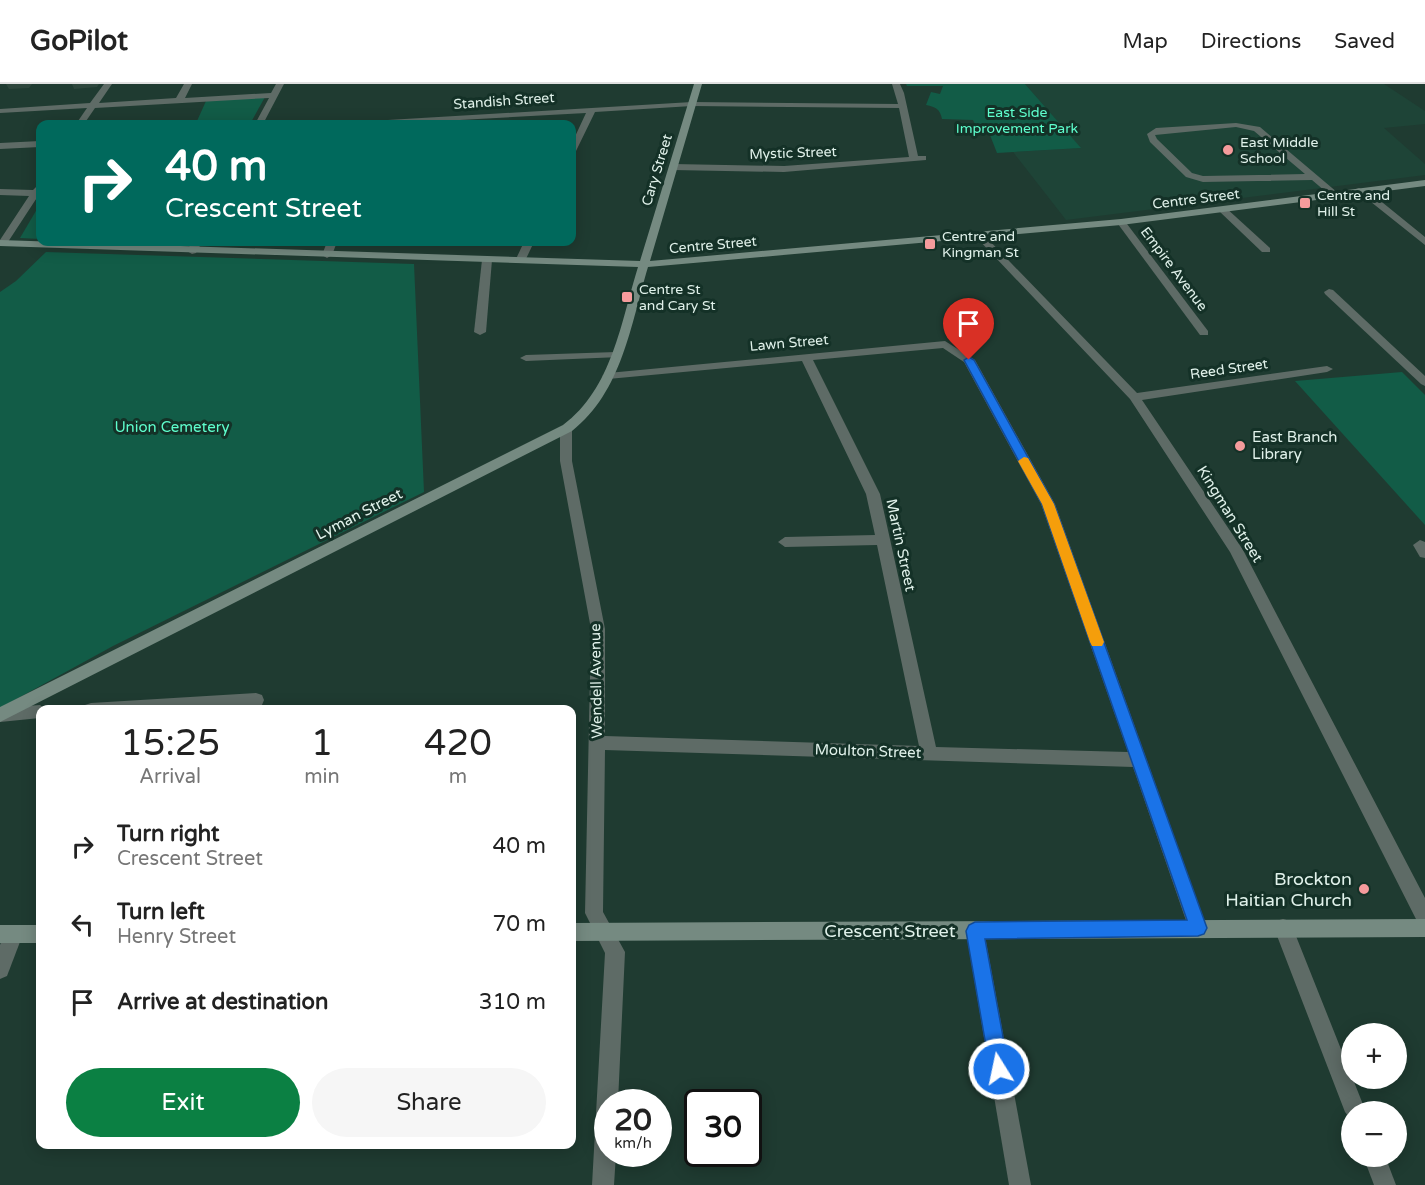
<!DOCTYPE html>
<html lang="en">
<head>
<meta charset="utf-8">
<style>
	body { margin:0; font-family:"Varela Round",sans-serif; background:#f6f6f6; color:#222; height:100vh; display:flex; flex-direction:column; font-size:22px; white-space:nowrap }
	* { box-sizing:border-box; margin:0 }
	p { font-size:20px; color:#767676 }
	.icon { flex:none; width:33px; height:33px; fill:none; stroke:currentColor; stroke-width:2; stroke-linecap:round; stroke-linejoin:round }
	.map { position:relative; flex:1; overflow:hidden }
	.drawer { position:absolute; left:36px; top:621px; width:540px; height:444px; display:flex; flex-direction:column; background:#fff; border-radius:12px; box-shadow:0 3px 15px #0003 }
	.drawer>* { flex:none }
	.hud { position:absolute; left:36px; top:36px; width:540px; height:126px; border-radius:12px; box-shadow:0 3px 15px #0003; background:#00695c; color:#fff; overflow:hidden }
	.buttons { position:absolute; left:1341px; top:939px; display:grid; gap:12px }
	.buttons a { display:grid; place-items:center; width:66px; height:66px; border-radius:50%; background:#fff; box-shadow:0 3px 15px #0003; font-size:30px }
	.speed { position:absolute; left:594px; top:1005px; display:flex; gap:12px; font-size:30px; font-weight:700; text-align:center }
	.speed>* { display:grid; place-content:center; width:78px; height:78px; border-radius:50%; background:#fff; box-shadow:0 3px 15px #0003; line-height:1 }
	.speed small { font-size:15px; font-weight:400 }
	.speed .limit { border:3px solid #111; border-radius:9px; background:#fff; color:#111 }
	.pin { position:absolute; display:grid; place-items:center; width:51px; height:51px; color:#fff; margin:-62px -26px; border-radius:50% 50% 50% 0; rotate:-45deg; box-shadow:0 0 6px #0007 }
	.pin .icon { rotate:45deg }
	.me { position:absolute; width:66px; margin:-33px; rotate:350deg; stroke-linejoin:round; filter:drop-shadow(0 0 4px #0008) }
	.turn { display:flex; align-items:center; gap:21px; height:126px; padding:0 30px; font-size:27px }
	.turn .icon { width:78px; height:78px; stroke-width:2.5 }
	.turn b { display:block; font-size:42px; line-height:51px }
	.eta { display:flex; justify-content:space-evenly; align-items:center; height:102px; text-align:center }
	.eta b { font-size:36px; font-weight:600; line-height:42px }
	.action { display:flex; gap:12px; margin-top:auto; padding:12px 30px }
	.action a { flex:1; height:69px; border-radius:36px; background:#0b8043; color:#fff; font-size:24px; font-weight:600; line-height:69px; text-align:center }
	.action a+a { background:#f6f6f6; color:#222 }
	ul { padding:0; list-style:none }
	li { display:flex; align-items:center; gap:18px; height:78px; padding:0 30px }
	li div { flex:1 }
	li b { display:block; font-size:22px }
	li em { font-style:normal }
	header { display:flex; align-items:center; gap:36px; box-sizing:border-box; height:84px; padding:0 30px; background:#fff; border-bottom:2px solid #e0e0e0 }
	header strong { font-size:28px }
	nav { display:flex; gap:33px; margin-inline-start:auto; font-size:21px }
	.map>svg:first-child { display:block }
</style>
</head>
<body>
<header>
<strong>GoPilot</strong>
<nav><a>Map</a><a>Directions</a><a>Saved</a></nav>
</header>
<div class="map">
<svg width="1425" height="1101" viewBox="0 0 1425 1101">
	<rect width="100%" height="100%" fill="#1f3b31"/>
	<!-- built -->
	<polygon fill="#1e4437" points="1025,0 1384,0 1425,27 1425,40 1384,44 1425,80 1425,91 1066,136 1013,68 1080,64"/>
	<!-- green -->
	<g fill="#125c47">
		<path d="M906 0H1025L1081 64 997 69 988 46 977 45 973 36 942 35C940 25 936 23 926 21L931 8 940 10 943 2H907Z"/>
		<polygon points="265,13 250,40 144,40 197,37 206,17"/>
		<polygon points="40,120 40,155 20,154"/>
		<polygon points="46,168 414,180 424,408 113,562 0,624 0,208 16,197"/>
		<polygon points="1402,288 1425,311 1425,441 1295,297"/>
	</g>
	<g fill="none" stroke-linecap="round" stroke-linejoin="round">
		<!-- street -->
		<g fill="#5e6b66" fill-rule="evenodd">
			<polygon points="104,0 112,0 99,19 176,14 184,0 192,0 185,14 271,9 276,0 284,0 263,40 255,40 269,14 95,24 84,40 76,40 87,24 0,29 0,25 90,19"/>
			<polygon points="892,0 900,0 904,9 918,72 926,72 926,76 784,88 673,86 669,83 673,80 784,82 909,73 899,24 692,22 595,28 576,67 572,70 572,59 586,29 387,40 350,40 354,38 692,18 898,20"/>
			<path d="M1236 39 1260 43 1338 109V113H1332L1312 96 1203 98 1186 93 1150 58 1147 50 1156 44ZM1236 43 1254 47 1305 90 1203 92 1192 89 1157 55 1155 51Z"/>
			<polygon points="40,57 40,63 0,65 0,59"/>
			<polygon points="40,99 40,109 6,161 0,161 0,156 29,112 0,111 0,105 33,106"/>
			<polygon points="1359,104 1372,110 1425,153 1425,161 1366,114 1356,109 1356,105"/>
			<polygon points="1219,123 1225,123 1270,164 1270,168 1262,168 1219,127"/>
			<polygon points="1118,136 1124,136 1208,247 1208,251 1200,251 1118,140"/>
			<polygon points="976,149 982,149 1137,309 1327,282 1333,285 1327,288 1142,316 1243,466 1425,814 1425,842 1418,839 1230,468 1130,315 976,153"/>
			<polygon points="192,158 202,158 196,169 192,170 187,167"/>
			<polygon points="327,158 337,158 332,171 327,174 322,171"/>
			<polygon points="524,158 534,158 524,179 516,179 515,177"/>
			<polygon points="487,173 492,176 486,248 480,251 474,248 482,176"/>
			<polygon points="1329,205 1333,206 1425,292 1425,302 1421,300 1325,210 1324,208"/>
			<path d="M945 257 975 276 1055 420 1207 844 1205 851 1198 853 1191 851 1133 683 605 666 603 828 625 868 618 1018H608V1070H616L614 1101H592L605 869 585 829 591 545 560 377V346L566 342 572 346V377L605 545V652L919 662 877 461 785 463 778 458 785 453 875 451 866 410 802 277 608 295 602 292 608 289ZM943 264 964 278 1041 420 1128 668 936 663 880 410 813 276Z"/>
			<polygon points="616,268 620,269 620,273 526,277 520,274 526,271"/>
			<polygon points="1420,456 1425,458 1425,474 1420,473 1413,461"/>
			<polygon points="256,609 262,611 264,616 262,621 256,623 207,626 83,626 85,621 91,619"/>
			<polygon points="40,621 47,626 40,626 40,634 0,638 0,624"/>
			<polygon points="1283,835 1290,837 1366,1028 1352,1028 1352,1037 1345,1028 1274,844 1276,837"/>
			<polygon points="975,838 982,840 984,847 1031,1101 1009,1101 966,847 968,840"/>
			<polygon points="14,841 21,843 23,850 7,892 0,895 0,861 7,843"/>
			<polygon points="1363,1072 1385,1072 1396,1101 1374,1101"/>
		</g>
		<!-- secondary -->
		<g fill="#758a81" fill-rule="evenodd">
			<path d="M694 0H702L650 177 1121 135 1425 96V102L1121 141 648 183C631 240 622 308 572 347L0 638V623L563 341C612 305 621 238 638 183L0 162V156L640 177Z"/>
			<polygon points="1425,835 1425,853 572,857 572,839"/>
			<rect x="0" y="841" width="40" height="18"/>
		</g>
	</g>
	<!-- wall -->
	<g fill="#2d463c">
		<polygon points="6,0 32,0 29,4 9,5"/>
		<polygon points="72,0 99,0 97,3 74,5"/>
	</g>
	<!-- route -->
	<polygon fill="#1a73e8" stroke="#114b97" stroke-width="1.5" points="969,273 974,276 1054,420 1207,844 1204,850 1198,852 985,855 1009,985 1006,992 999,995 993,992 990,985 966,847 969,841 975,838 1187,836 1042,420 964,276"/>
	<!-- slow -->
	<polygon fill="#f59e0b" points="1024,373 1028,374 1054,420 1104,558 1102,562 1092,562 1090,558 1042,420 1018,377"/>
	<!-- markers -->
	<g fill="#f59b9c" stroke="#143127" stroke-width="2">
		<circle cx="1228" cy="66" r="6"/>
		<rect x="1299" y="113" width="12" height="12" rx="3"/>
		<rect x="924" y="154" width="12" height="12" rx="3"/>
		<rect x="621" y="207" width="12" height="12" rx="3"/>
		<circle cx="1240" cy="362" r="6"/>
		<circle cx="1364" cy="805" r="6"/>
	</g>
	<g text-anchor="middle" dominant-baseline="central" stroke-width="6" stroke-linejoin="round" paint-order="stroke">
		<!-- far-street labels -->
		<g font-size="14" fill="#e0f1ea" stroke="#143127">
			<text transform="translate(504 17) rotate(-4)">Standish Street</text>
			<text transform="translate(793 69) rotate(-2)">Mystic Street</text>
			<text transform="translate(657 86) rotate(-73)">Cary Street</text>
			<text transform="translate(1196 115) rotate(-7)">Centre Street</text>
			<text transform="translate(713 161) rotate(-5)">Centre Street</text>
			<text transform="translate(1174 185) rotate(53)">Empire Avenue</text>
			<text transform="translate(789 259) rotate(-5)">Lawn Street</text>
			<text transform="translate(1229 285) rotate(-8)">Reed Street</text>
		</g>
		<!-- far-park labels -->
		<g font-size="14" fill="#5efecd" stroke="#143127">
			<text x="1017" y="28">East Side<tspan x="1017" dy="16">Improvement Park</tspan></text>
		</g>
		<!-- far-poi labels -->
		<g font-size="14" fill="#e0f1ea" stroke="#143127" text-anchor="start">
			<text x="1240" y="58">East Middle<tspan x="1240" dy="16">School</tspan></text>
			<text x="1317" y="111">Centre and<tspan x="1317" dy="16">Hill St</tspan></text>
			<text x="942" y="152">Centre and<tspan x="942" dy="16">Kingman St</tspan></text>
			<text x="639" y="205">Centre St<tspan x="639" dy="16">and Cary St</tspan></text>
		</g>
		<!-- park labels -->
		<g font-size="15" fill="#5efecd" stroke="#143127">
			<text x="172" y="343">Union Cemetery</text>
		</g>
		<!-- poi labels -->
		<g font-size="15" fill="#e0f1ea" stroke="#143127" text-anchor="start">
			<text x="1252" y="353">East Branch<tspan x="1252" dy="17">Library</tspan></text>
		</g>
		<!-- street labels -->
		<g font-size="15" fill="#e0f1ea" stroke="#143127">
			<text transform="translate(359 430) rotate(-27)">Lyman Street</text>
			<text transform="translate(1230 430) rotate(58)">Kingman Street</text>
			<text transform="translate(901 461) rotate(78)">Martin Street</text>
			<text transform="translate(596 597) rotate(-91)">Wendell Avenue</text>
			<text transform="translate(868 667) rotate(2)">Moulton Street</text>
		</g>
		<!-- near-poi labels -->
		<g font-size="18" fill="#e0f1ea" stroke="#143127" text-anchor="end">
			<text x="1352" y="795">Brockton<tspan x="1352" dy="21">Haitian Church</tspan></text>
		</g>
		<!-- near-street labels -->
		<g font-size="18" fill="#e0f1ea" stroke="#143127">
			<text x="890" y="847">Crescent Street</text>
		</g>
	</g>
</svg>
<div class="buttons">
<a>+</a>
<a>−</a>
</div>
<div class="speed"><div>20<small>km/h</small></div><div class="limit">30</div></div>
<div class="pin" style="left:969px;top:276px;background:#d93025"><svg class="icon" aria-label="arrive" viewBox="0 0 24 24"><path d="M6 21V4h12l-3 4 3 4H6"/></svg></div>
<svg class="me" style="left:999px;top:985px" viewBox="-20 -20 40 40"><circle r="17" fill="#1a73e8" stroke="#fff" stroke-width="3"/><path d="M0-11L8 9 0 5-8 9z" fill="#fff"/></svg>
<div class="hud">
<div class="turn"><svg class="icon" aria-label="right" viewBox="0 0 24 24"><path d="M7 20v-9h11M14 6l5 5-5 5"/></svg><div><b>40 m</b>Crescent Street</div></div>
</div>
<section class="drawer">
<div class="eta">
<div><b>15:25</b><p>Arrival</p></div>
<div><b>1</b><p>min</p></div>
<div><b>420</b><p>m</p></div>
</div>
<ul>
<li><svg class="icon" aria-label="right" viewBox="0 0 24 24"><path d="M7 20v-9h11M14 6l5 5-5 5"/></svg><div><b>Turn right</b><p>Crescent Street</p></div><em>40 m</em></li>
<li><svg class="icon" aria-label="left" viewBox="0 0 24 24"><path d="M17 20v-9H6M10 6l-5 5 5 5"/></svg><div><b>Turn left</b><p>Henry Street</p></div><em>70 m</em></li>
<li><svg class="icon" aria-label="arrive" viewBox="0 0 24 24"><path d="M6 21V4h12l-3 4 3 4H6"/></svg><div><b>Arrive at destination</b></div><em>310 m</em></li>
</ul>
<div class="action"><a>Exit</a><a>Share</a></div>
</section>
</div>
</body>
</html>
